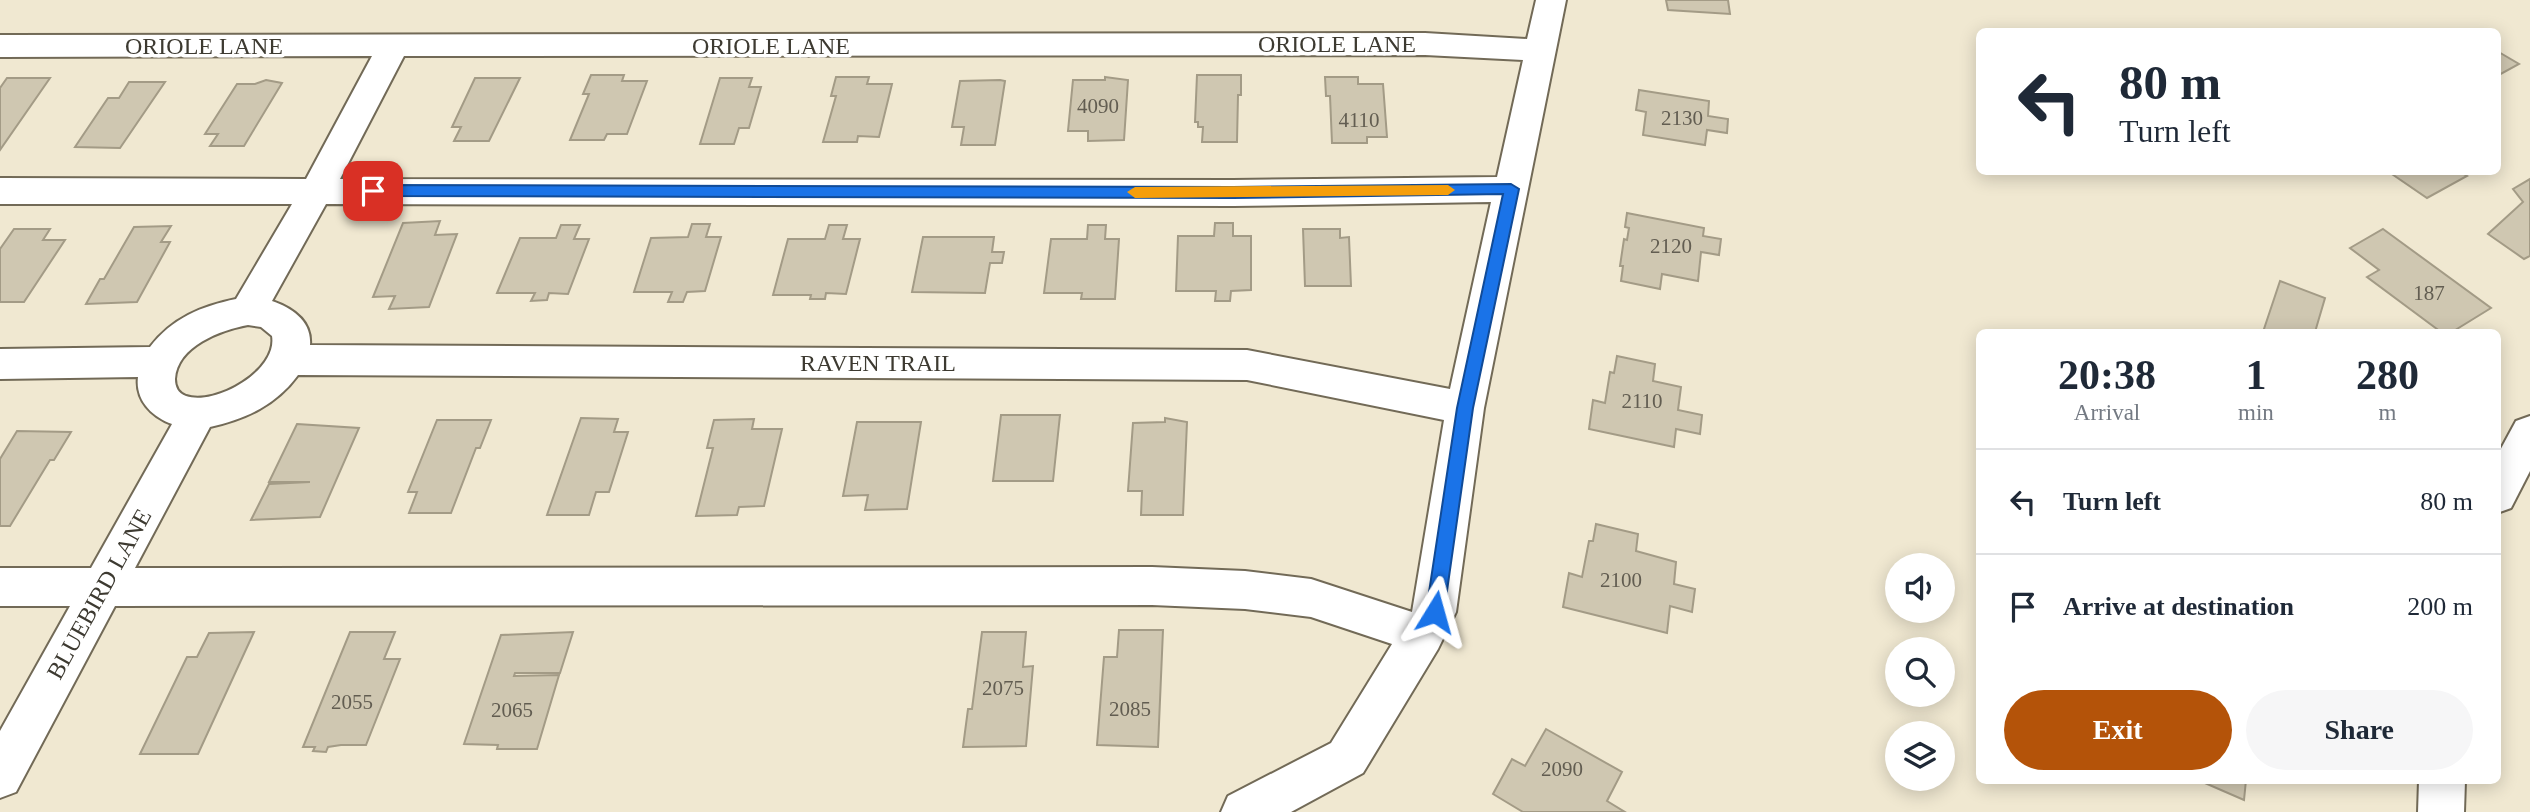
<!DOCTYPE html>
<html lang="en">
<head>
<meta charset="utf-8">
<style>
	body { margin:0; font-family:"Times New Roman",serif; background:#f6f6f7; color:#1f2937; height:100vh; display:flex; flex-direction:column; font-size:26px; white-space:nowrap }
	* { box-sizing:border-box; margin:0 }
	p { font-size:23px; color:#747a83 }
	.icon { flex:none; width:38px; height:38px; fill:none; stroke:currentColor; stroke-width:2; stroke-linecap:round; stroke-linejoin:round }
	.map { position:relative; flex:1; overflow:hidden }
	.side { position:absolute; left:1976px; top:329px; width:525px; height:455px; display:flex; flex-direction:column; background:#fff; border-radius:10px; box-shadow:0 4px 18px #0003 }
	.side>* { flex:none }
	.guide { position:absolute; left:1976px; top:28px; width:525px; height:147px; border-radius:10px; box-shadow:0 4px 18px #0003; background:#fff; color:#1f2937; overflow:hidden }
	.fabs { position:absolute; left:1885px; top:553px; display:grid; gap:14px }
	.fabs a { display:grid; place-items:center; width:70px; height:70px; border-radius:50%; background:#fff; box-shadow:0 4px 18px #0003; font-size:35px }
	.pin { position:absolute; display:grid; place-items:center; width:60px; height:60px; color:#fff; margin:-30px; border-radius:14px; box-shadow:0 4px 10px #0006 }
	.me { position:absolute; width:77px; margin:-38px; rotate:8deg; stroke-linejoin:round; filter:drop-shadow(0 0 5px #0008) }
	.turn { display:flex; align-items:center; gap:24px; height:147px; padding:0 28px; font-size:32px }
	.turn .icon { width:91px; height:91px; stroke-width:2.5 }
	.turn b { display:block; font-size:49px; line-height:60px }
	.eta { display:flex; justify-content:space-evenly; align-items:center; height:119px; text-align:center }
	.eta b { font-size:42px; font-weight:700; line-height:49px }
	.button { display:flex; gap:14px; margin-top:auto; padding:14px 28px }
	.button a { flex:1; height:80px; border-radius:42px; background:#b45309; color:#fff; font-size:28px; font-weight:700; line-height:80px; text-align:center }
	.button a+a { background:#f6f6f7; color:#1f2937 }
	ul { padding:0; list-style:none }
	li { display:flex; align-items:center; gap:21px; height:105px; padding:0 28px; border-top:2px solid #e0e1e3 }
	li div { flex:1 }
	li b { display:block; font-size:26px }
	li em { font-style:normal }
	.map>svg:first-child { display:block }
</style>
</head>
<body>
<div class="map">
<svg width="2530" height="812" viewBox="0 0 2530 812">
	<rect width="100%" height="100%" fill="#f0e8d1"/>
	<!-- building -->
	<g fill="#cfc7b1" stroke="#a39b86" stroke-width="2">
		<polygon points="1666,0 1728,0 1730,14 1668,10"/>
		<polygon points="2497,51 2519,64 2497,76"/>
		<polygon points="591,75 624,75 622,81 647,81 627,134 607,134 604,140 570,140 589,94 583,94"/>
		<polygon points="1197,75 1241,75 1241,95 1238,95 1237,142 1202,142 1203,127 1198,127 1198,122 1195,122"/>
		<polygon points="836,77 869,77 867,84 892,84 879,137 858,136 857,142 823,142 836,96 831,96"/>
		<polygon points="1105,77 1128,80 1124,140 1088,141 1088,131 1068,131 1073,80 1105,80"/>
		<polygon points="1325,77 1358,77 1358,84 1383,84 1387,137 1367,137 1367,143 1332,143 1330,96 1326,96"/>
		<polygon points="7,78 50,78 0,150 0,88"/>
		<polygon points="475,78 520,78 489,141 454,141 461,127 452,127"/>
		<polygon points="720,78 752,78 749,87 761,87 749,128 739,128 734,144 700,144"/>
		<polygon points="266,80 282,83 244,146 210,146 218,134 205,134 237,84 255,84"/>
		<polygon points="1000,80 1005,81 995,145 961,145 964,127 952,127 960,81"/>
		<polygon points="129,82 165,82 120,148 75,147 108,98 119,98"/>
		<polygon points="1639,90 1709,101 1708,116 1728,119 1727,133 1707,130 1705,145 1643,135 1646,112 1636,110"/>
		<polygon points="2389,172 2460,172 2467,176 2427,198"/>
		<polygon points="2530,179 2530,256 2524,259 2488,234 2523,202 2513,189"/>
		<polygon points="1627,213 1704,228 1703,236 1721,239 1719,255 1701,252 1698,281 1662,274 1660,289 1621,281 1623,266 1620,266 1624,239 1627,240 1629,228 1625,227"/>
		<polygon points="440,221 435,235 457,234 429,307 389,309 395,296 373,297 403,223"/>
		<polygon points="1215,223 1233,223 1233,236 1251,236 1251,290 1231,291 1230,301 1215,301 1216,291 1176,291 1178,236 1214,236"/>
		<polygon points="692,224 710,224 706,237 721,237 705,291 687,292 683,302 668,302 672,292 634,292 651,238 688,237"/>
		<polygon points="561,225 580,225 574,239 589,239 568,294 549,293 547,300 531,301 535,293 497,293 520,238 556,238"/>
		<polygon points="829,225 847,225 843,239 860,239 846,294 826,293 825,299 810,299 811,295 773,295 788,239 825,239"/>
		<polygon points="1088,225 1106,225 1105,239 1119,239 1115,299 1081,299 1082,293 1044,293 1051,239 1087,239"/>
		<polygon points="171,226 161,242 170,242 137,302 86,304 100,279 104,279 134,227"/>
		<polygon points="14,229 50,229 43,240 65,240 24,302 0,302 0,249"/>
		<polygon points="1303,229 1340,229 1340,238 1349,237 1351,286 1305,286"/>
		<polygon points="2383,229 2491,308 2452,332 2441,332 2367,277 2379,270 2350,248"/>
		<polygon points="923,237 994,237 992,252 1004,252 1002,263 990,263 985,293 912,292"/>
		<polygon points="2280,281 2325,298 2315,332 2263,332"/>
		<polygon points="1617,356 1655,364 1653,381 1681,387 1678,410 1702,415 1700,434 1676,429 1674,447 1589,429 1593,400 1605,403 1610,372 1614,373"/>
		<polygon points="1001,415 1060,415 1053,481 993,481"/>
		<polygon points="581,418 618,419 614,432 628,432 609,492 596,492 589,515 547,515"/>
		<polygon points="1165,418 1187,422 1183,515 1141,515 1142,491 1128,491 1133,423 1165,422"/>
		<polygon points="754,419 752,429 782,429 764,506 739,507 737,515 696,516 713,448 707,448 714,420"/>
		<polygon points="437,420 491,420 480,448 476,448 451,513 409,513 417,492 408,492"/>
		<polygon points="857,422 921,422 907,509 865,510 868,495 843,496"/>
		<polygon points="297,424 359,428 320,517 251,520 269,484 310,482 269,482"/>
		<polygon points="17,431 71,432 54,460 50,460 10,526 0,526 0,459"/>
		<polygon points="1596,524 1638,534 1636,551 1676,562 1674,584 1695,589 1692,612 1670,606 1667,633 1563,607 1569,573 1582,577 1589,541 1593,541"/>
		<polygon points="1119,630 1163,630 1158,747 1097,745 1104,657 1117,657"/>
		<polygon points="254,632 198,754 140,754 187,657 197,657 209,633"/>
		<polygon points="350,632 395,632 384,659 400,659 366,745 341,745 328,747 326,752 313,751 315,747 303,747"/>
		<polygon points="573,632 560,673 515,673 514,676 559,675 537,749 497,749 498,745 464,744 501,635"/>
		<polygon points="982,632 1026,632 1023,667 1033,666 1026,746 963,747 968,709 972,709"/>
		<polygon points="1546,729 1622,772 1607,801 1625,812 1523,812 1493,794 1512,759 1525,766"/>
		<polygon points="2198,780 2246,780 2244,800"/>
	</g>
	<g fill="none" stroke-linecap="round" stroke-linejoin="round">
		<defs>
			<g id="minor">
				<path d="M1536 0H1566L1484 408 1456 612 1438 649 1363 773 1291 812H1221L1228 796 1331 743 1392 644 1311 617 1245 609 1152 605 115 606 16 792 0 798V731L70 606H0V568H91L172 424C152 417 135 400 138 377L0 379V349L150 347C172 318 202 306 236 299L292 204H0V178L306 179 372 56 0 57V35L1425 33 1527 39ZM1425 55 1523 60 1497 177 1233 180 340 179 404 56ZM1491 202 1450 389 1247 350 310 345C312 321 292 308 272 301L326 204 1233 206ZM248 325 261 327 272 336C278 370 216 406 186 396 178 393 175 387 175 379 177 346 221 330 248 325ZM298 375 1247 380 1444 420 1412 612 1311 579 1245 571 1152 567 135 568 210 427C246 419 276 405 298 375Z"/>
				<polygon points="2530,416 2530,471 2511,508 2497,513 2497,456 2516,421"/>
				<polygon points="2419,780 2465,780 2464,812 2418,812"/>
			</g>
		</defs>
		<!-- minor casing -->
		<use href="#minor" stroke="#726a57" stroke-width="4"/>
		<!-- minor -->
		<use href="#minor" fill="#fff" fill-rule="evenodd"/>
	</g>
	<!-- route -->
	<polygon fill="#1a73e8" stroke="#114b97" stroke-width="2" points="1511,184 1519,189 1473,408 1444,612 1441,618 1435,620 1429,618 1426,612 1457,408 1503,194 1233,198 373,196 365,191 373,185 1233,187"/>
	<!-- slow -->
	<polygon fill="#f59e0b" points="1448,185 1455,190 1448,195 1135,198 1127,192 1135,187"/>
	<g text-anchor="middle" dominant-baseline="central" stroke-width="7" stroke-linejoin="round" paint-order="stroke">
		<!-- number labels -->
		<g font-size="21" fill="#625d51">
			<text x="1098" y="106">4090</text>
			<text x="1682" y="118">2130</text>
			<text x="1359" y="120">4110</text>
			<text x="1671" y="246">2120</text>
			<text x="2429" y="293">187</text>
			<text x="1642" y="401">2110</text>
			<text x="1621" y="580">2100</text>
			<text x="1003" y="688">2075</text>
			<text x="352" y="702">2055</text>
			<text x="1130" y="709">2085</text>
			<text x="512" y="710">2065</text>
			<text x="1562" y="769">2090</text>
		</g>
		<!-- street labels -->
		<g font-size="24" fill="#3d3a31" stroke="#fff">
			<text x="1337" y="44">ORIOLE LANE</text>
			<text x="204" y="46">ORIOLE LANE</text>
			<text x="771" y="46">ORIOLE LANE</text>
			<text x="878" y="363">RAVEN TRAIL</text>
			<text transform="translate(99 594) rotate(-61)">BLUEBIRD LANE</text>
		</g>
	</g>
</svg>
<div class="fabs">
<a><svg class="icon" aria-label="sound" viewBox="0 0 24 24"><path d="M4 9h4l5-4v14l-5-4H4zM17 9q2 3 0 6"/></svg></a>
<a><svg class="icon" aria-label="search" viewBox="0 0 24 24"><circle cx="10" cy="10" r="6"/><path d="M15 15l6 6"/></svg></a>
<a><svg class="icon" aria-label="layers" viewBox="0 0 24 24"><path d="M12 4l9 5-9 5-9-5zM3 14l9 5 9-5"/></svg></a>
</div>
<div class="pin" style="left:373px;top:191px;background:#d93025"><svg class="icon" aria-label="arrive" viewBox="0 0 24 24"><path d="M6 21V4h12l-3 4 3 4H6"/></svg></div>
<svg class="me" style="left:1435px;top:612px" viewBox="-20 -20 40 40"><path d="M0-17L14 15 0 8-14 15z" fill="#1a73e8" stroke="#fff" stroke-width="4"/></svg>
<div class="guide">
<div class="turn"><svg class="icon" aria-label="left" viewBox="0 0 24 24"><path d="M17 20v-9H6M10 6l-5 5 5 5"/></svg><div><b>80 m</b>Turn left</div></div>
</div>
<section class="side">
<div class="eta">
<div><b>20:38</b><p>Arrival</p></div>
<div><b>1</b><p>min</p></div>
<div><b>280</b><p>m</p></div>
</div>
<ul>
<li><svg class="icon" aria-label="left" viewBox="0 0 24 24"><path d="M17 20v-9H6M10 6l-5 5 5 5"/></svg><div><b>Turn left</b></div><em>80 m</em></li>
<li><svg class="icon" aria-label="arrive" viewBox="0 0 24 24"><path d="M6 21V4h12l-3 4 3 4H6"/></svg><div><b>Arrive at destination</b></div><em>200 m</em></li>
</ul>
<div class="button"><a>Exit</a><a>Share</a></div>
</section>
</div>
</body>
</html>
